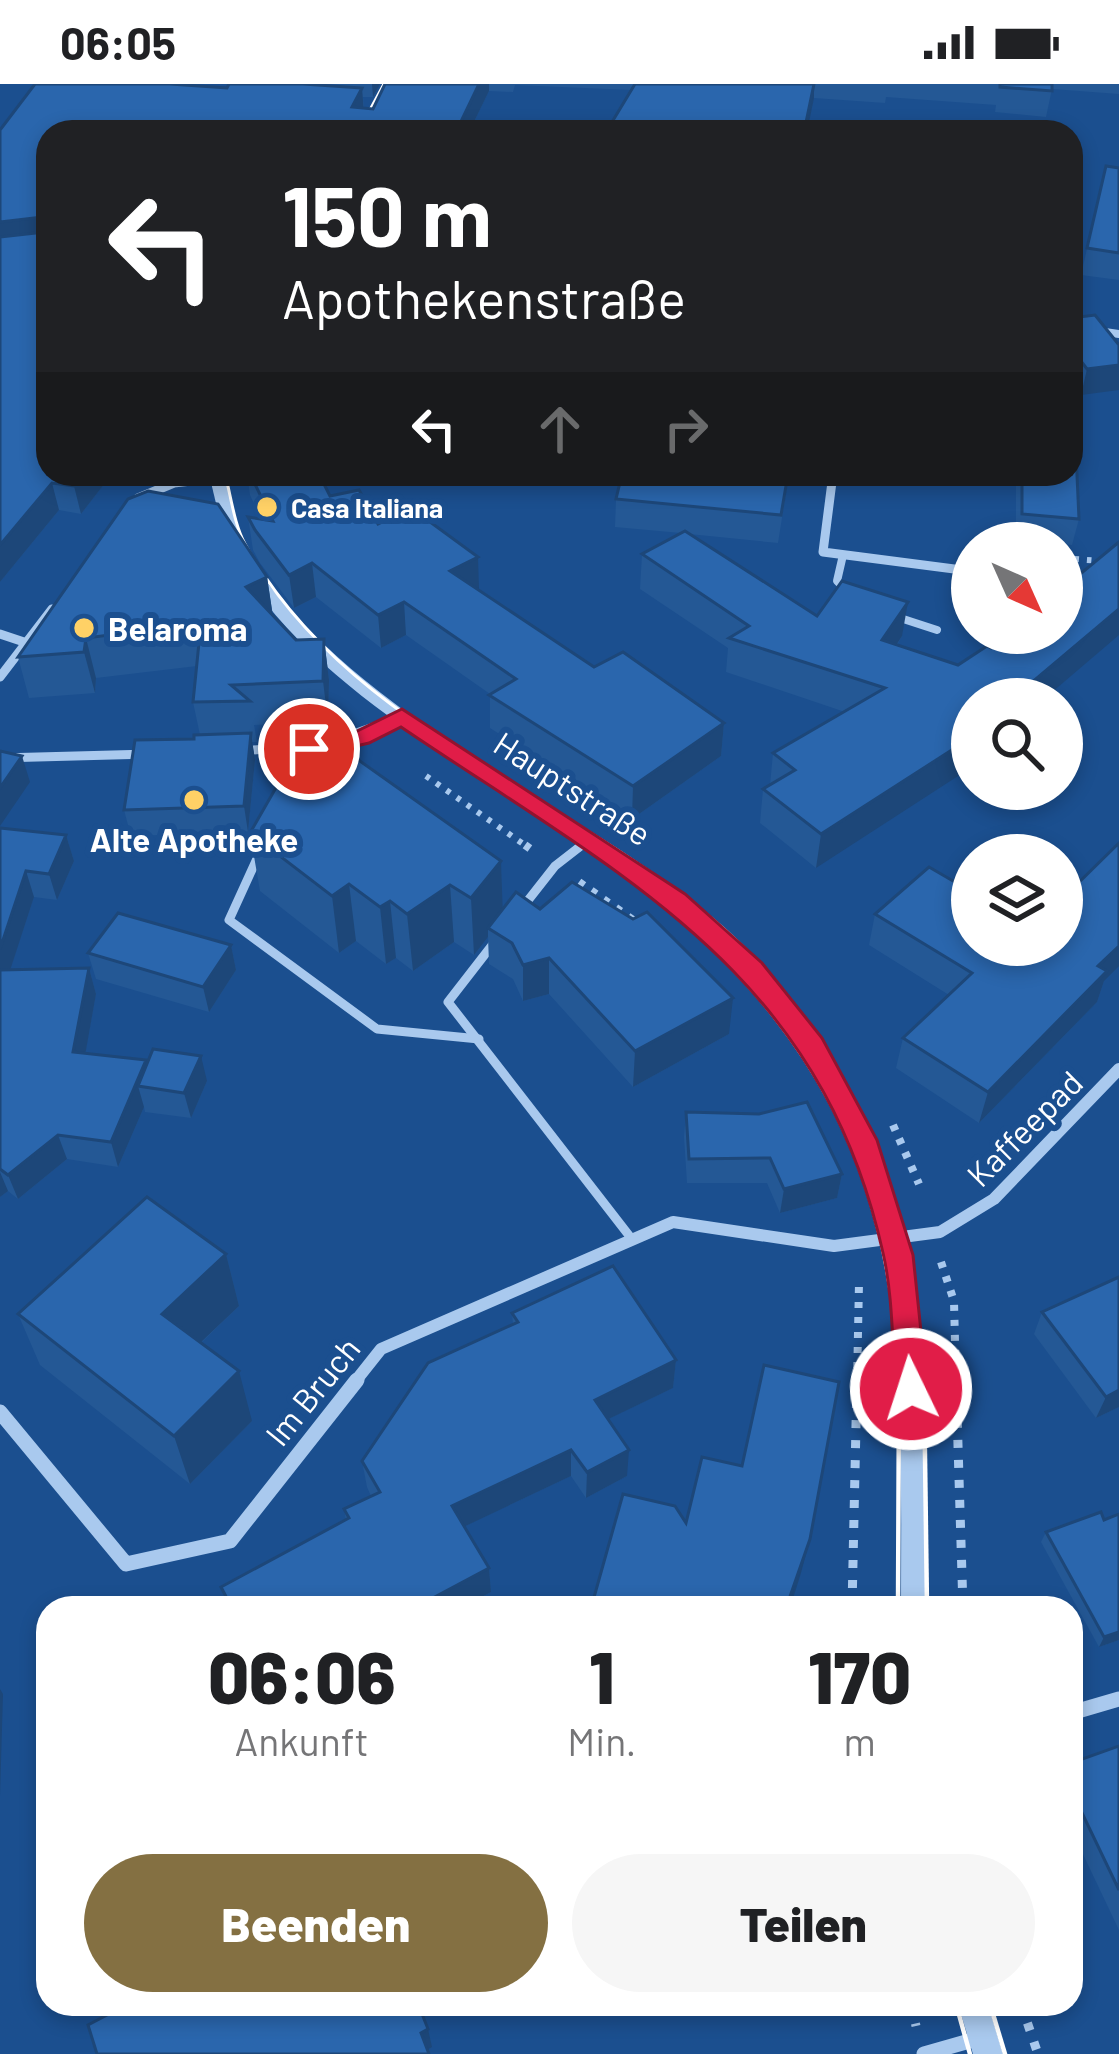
<!DOCTYPE html>
<html lang="de">
<head>
<meta charset="utf-8">
<style>
	body { margin:0; font-family:Barlow,sans-serif; background:#f6f6f6; color:#202124; height:100vh; display:flex; flex-direction:column; font-size:45px; white-space:nowrap }
	* { box-sizing:border-box; margin:0 }
	p { font-size:39px; color:#757577 }
	.icon { flex:none; width:66px; height:66px; fill:none; stroke:currentColor; stroke-width:2; stroke-linecap:round; stroke-linejoin:round }
	.map { position:relative; flex:1; overflow:hidden }
	.drawer { position:absolute; left:36px; top:1512px; width:1047px; height:420px; display:flex; flex-direction:column; background:#fff; border-radius:36px; box-shadow:0 6px 18px #0003 }
	.drawer>* { flex:none }
	.hud { position:absolute; left:36px; top:36px; width:1047px; height:366px; border-radius:36px; box-shadow:0 6px 18px #0003; background:#202124; color:#fff; overflow:hidden }
	.needle { width:78px; rotate:135deg }
	.buttons { position:absolute; left:951px; top:438px; display:grid; gap:24px }
	.buttons a { display:grid; place-items:center; width:132px; height:132px; border-radius:50%; background:#fff; box-shadow:0 6px 18px #0003; font-size:60px }
	.pin { position:absolute; display:grid; place-items:center; width:102px; height:102px; color:#fff; margin:-51px; border:6px solid #fff; border-radius:50%; box-shadow:0 3px 12px #0007 }
	.me { position:absolute; width:132px; margin:-66px; rotate:356deg; stroke-linejoin:round; filter:drop-shadow(0 0 9px #0008) }
	.turn { display:flex; align-items:center; gap:42px; height:252px; padding:0 48px; font-size:54px }
	.turn .icon { width:156px; height:156px; stroke-width:2.5 }
	.turn b { display:block; font-size:84px; line-height:102px }
	.lanes { display:flex; align-items:center; height:114px; padding:0 48px; background:#0003; justify-content:center; gap:60px; direction:ltr }
	.lanes .off { opacity:.35 }
	.eta { display:flex; justify-content:space-evenly; align-items:center; height:204px; text-align:center }
	.eta b { font-size:72px; font-weight:800; line-height:84px }
	.action { display:flex; gap:24px; margin-top:auto; padding:24px 48px }
	.action a { flex:1; height:138px; border-radius:72px; background:#847042; color:#fff; font-size:48px; font-weight:800; line-height:138px; text-align:center }
	.action a+a { background:#f6f6f6; color:#202124 }
	.status { display:flex; justify-content:space-between; align-items:center; height:84px; padding:0 60px; background:#fff; direction:ltr }
	.status svg { height:33px; fill:currentColor }
	.map>svg:first-child { display:block }
</style>
</head>
<body>
<div class="status"><b>06:05</b><svg viewBox="0 0 49 12"><path d="M0 12V9h3v3zM5 12V6h3v6zM10 12V3h3v9zM15 12V0h3v12zM26 1h20v11H26zM47 4h2v5h-2z"/></svg></div>
<div class="map">
<svg width="1119" height="1970" viewBox="0 0 1119 1970">
	<rect width="100%" height="100%" fill="#1b4f8f"/>
	<g fill="none" stroke-linecap="round" stroke-linejoin="round">
		<!-- path-far2 -->
		<g stroke="#a9c9ee" stroke-width="6" stroke-dasharray="4.5 8" stroke-linecap="butt">
			<polyline points="1062,474 1100,477"/>
			<polyline points="426,692 529,764"/>
		</g>
		<!-- path-far1 -->
		<g stroke="#a9c9ee" stroke-width="8" stroke-dasharray="6 9" stroke-linecap="butt">
			<polyline points="525,761 532,766"/>
			<polyline points="579,798 636,838"/>
			<polyline points="893,1041 919,1100"/>
			<polyline points="941,1178 954,1217 956,1299"/>
			<polyline points="857,1299 859,1199"/>
		</g>
		<!-- path -->
		<g stroke="#a9c9ee" stroke-width="9" stroke-dasharray="8 12" stroke-linecap="butt">
			<polyline points="956,1296 963,1524"/>
			<polyline points="852,1524 857,1296"/>
			<polyline points="911,1920 916,1942"/>
			<polyline points="1021,1920 1038,1970"/>
		</g>
		<!-- service-far1 -->
		<g stroke="#a9c9ee" stroke-width="8">
			<polyline points="843,471 837,497 848,508"/>
			<polyline points="894,532 937,546"/>
			<polyline points="578,764 587,757"/>
		</g>
		<!-- service -->
		<g stroke="#a9c9ee" stroke-width="9">
			<polyline points="260,768 229,836 377,945 479,955"/>
			<polyline points="522,824 555,782 582,761"/>
			<polyline points="493,860 448,918 631,1154"/>
		</g>
		<!-- minor-far3 -->
		<polyline stroke="#a9c9ee" stroke-width="8" points="1071,243 1119,250"/>
		<!-- minor-far2 -->
		<g stroke="#a9c9ee" stroke-width="9">
			<polyline points="833,390 823,468 962,486"/>
			<polyline points="138,414 174,399 217,394"/>
			<polyline points="0,550 27,559"/>
			<polyline points="0,593 52,525"/>
			<polyline points="242,667 325,660 402,633"/>
			<polyline points="0,674 150,670"/>
		</g>
		<!-- minor-far1 -->
		<polyline stroke="#a9c9ee" stroke-width="12" points="354,1299 381,1265 673,1138 834,1162 940,1148 994,1115 1119,985"/>
		<!-- minor -->
		<g stroke="#a9c9ee" stroke-width="15">
			<polyline points="0,1328 126,1480 230,1457 357,1296"/>
			<polyline points="1071,1629 1119,1615"/>
			<polyline points="924,1970 980,1954"/>
		</g>
		<!-- tertiary -->
		<g fill="#a9c9ee" fill-rule="evenodd">
			<polygon points="209,390 225,390 240,453 238,456 232,458 224,453"/>
			<path d="M256 491 262 492C345 600 461 666 574 738 622 769 673 799 715 838 929 1030 924 1258 927 1524H901C901 1348 909 1159 824 999 795 943 750 895 705 851 653 801 586 765 527 725 425 657 320 597 248 496Z"/>
			<polygon points="958,1920 988,1920 1003,1970 973,1970"/>
		</g>
		<!-- tram-far1 -->
		<g stroke="#fff" stroke-width="3">
			<polyline points="358,48 384,0"/>
			<path d="M225 390C231 412 234 440 245 460 343 639 560 708 710 833 851 950 911 1120 924 1299"/>
			<path d="M639 801C810 936 889 1079 899 1299"/>
		</g>
		<!-- tram -->
		<g stroke="#fff" stroke-width="4.5">
			<polyline points="924,1296 927,1524"/>
			<polyline points="898,1524 899,1296"/>
			<polyline points="956,1920 970,1970"/>
			<polyline points="990,1920 1005,1970"/>
		</g>
	</g>
	<!-- wall -->
	<g fill="#245895">
		<polygon points="229,0 380,0 373,13 363,13 364,24 373,25 385,0 1119,0 1119,10 1052,5 1046,33 995,28 996,21 886,13 885,19 814,14 515,1 513,8 489,7 469,48 48,48 48,390 112,390 81,430 59,426 0,498 0,46 227,4"/>
		<polygon points="1106,82 1119,84 1119,196 1081,191"/>
		<polygon points="1071,234 1119,261 1081,311 1071,298"/>
		<polygon points="247,390 319,390 330,412 378,440 594,583 724,639 721,672 632,735 490,644 490,610 406,551 381,564 316,513 294,524 260,479 253,466 248,433 261,435 250,411"/>
		<polygon points="789,390 778,459 689,450 817,532 902,552 897,561 958,581 816,784 760,739 763,705 770,701 773,669 845,628 726,588 728,564 640,505 642,470 681,449 615,443 616,415"/>
		<polygon points="1016,390 1071,390 1079,435 1072,461 1016,457"/>
		<polygon points="267,493 273,532 296,556 324,555 329,596 328,638 254,641 257,658 252,658 255,676 248,748 131,752 124,726 200,651 193,618 197,582 96,594 95,609 29,614 18,573"/>
		<polygon points="0,744 66,751 74,777 57,816 34,813 10,885 89,884 96,910 85,970 207,997 191,1034 145,1028 144,1023 118,1083 67,1075 18,1115 8,1107 0,1113"/>
		<polygon points="250,749 501,777 502,825 729,950 633,1003 549,910 523,917 513,895 489,880 488,853 474,871 454,858 413,887 396,874 386,880 356,857 339,869 260,807"/>
		<polygon points="875,830 1104,897 1097,918 979,1039 896,984 903,954 949,911 869,861"/>
		<polygon points="231,861 236,886 209,928 96,895 88,869"/>
		<polygon points="686,1028 842,1090 837,1114 780,1129 767,1099 687,1099 684,1053"/>
		<polygon points="226,1170 239,1222 201,1259 252,1337 190,1400 40,1281 18,1230"/>
		<polygon points="1042,1228 1119,1323 1096,1334 1034,1250"/>
		<polygon points="512,1229 676,1276 673,1304 608,1335 627,1392 586,1414 571,1392 465,1442 489,1484 491,1508 461,1524 228,1524 221,1503 346,1436 344,1425 371,1412 367,1403 362,1377 513,1240"/>
		<polygon points="1104,1436 1119,1556 1099,1563 1041,1458 1046,1448"/>
		<polygon points="1119,1662 1119,1846 1071,1745 1071,1679"/>
	</g>
	<!-- shaded-wall -->
	<g fill="#1d4779">
		<polygon points="372,0 380,0 373,13"/>
		<polygon points="479,0 489,0 489,7 469,48 456,48"/>
		<polygon points="814,0 814,14 807,48 804,48"/>
		<polygon points="362,4 364,29 352,23"/>
		<polygon points="42,133 48,160 0,166 0,138"/>
		<polygon points="1119,281 1119,306 1081,311 1087,285"/>
		<polygon points="84,390 112,390 81,430 74,402"/>
		<polygon points="52,399 59,426 0,498 0,461"/>
		<polygon points="478,473 479,506 450,487"/>
		<polygon points="312,479 316,513 294,524 289,491"/>
		<polygon points="267,493 273,534 246,503"/>
		<polygon points="404,518 406,551 381,564 378,531"/>
		<polygon points="908,518 902,552 877,591 882,556"/>
		<polygon points="1119,525 1119,551 1044,615 1012,615"/>
		<polygon points="86,554 96,594 95,609 84,568"/>
		<polygon points="324,555 329,596 328,638 323,597"/>
		<polygon points="724,639 721,672 632,735 633,702"/>
		<polygon points="251,649 255,676 248,748 244,722"/>
		<polygon points="972,653 972,683 816,784 821,750"/>
		<polygon points="22,672 30,698 0,742 0,704"/>
		<polygon points="66,751 74,777 57,816 49,790"/>
		<polygon points="501,777 503,834 488,844 488,853 474,871 471,814"/>
		<polygon points="26,787 34,813 2,911 0,905 0,865"/>
		<polygon points="349,800 356,857 339,869 332,812"/>
		<polygon points="450,801 454,858 413,887 407,830"/>
		<polygon points="390,817 396,874 386,880 380,823"/>
		<polygon points="231,861 236,886 209,928 203,903"/>
		<polygon points="1119,862 1119,882 1104,897 1097,918 979,1039 988,1008 1098,882"/>
		<polygon points="549,874 549,910 523,917 523,881"/>
		<polygon points="89,884 96,910 81,994 73,968"/>
		<polygon points="733,914 729,950 633,1003 635,967"/>
		<polygon points="201,972 207,997 191,1034 184,1009"/>
		<polygon points="146,976 153,1002 138,1002 144,1023 118,1083 111,1058"/>
		<polygon points="58,1051 67,1075 18,1115 8,1091"/>
		<polygon points="0,1088 8,1107 0,1113"/>
		<polygon points="842,1090 837,1114 780,1129 784,1105"/>
		<polygon points="226,1170 239,1222 178,1280 162,1230"/>
		<polygon points="676,1276 673,1304 594,1342 595,1316"/>
		<polygon points="239,1287 252,1337 190,1400 174,1352"/>
		<polygon points="1119,1306 1119,1323 1096,1334 1106,1313"/>
		<polygon points="571,1366 571,1392 455,1447 452,1422"/>
		<polygon points="629,1366 627,1392 586,1414 587,1388"/>
		<polygon points="810,1455 801,1489 790,1524 786,1524"/>
		<polygon points="489,1484 491,1508 461,1524 414,1524"/>
		<polygon points="1119,1548 1119,1556 1099,1563 1104,1553"/>
		<polygon points="0,1605 3,1610 0,1713"/>
		<polygon points="608,1920 633,1920 607,1928"/>
		<polygon points="428,1945 432,1963 425,1967 421,1949"/>
	</g>
	<!-- building -->
	<g fill="#2a66ad" stroke="#1d4779" stroke-width="3">
		<polygon points="35,0 170,0 227,4 229,0 303,0 362,4 352,23 373,25 385,0 479,0 456,48 48,48 46,51 48,139 42,133 0,138 0,46"/>
		<polygon points="635,0 814,0 804,48 606,48"/>
		<polygon points="1000,0 1052,0 1052,7 1000,3"/>
		<polygon points="1106,82 1119,84 1119,169 1087,164"/>
		<polygon points="48,143 48,390 84,390 74,402 52,399 0,461 0,153 44,148"/>
		<polygon points="1095,231 1119,261 1119,281 1087,285 1071,264 1071,234"/>
		<polygon points="1071,303 1073,303 1079,435 1022,430 1022,390 1071,390"/>
		<polygon points="250,390 319,390 330,412 359,406 378,440 411,424 478,473 450,487 594,583 623,568 724,639 633,702 489,611 516,595 404,518 378,531 312,479 289,491 255,446 248,433 273,437"/>
		<polygon points="622,390 788,390 781,431 616,415"/>
		<polygon points="148,407 218,420 267,493 246,503 296,556 324,555 323,597 231,601 250,617 193,618 201,539 86,554 84,568 18,573 128,415"/>
		<polygon points="685,447 817,532 842,497 908,518 882,556 958,581 987,562 991,564 1009,549 1062,549 1062,505 1119,458 1119,525 1012,615 972,615 972,653 821,750 763,705 795,686 773,669 885,604 729,554 749,542 642,470"/>
		<polygon points="251,649 244,722 124,726 135,656 194,655 194,651"/>
		<polygon points="326,653 501,777 471,814 450,801 407,830 390,817 380,823 349,800 332,812 250,749 293,674"/>
		<polygon points="0,667 22,672 0,704"/>
		<polygon points="0,744 66,751 49,790 26,787 0,865"/>
		<polygon points="1119,759 1119,862 1098,882 1107,887 988,1008 903,954 972,889 875,830 929,783 972,808 972,861 1062,861 1062,799 1072,805"/>
		<polygon points="572,798 633,835 647,828 733,914 635,967 549,874 523,881 512,859 488,844 516,808 540,825"/>
		<polygon points="118,829 231,861 203,903 88,869"/>
		<polygon points="89,884 73,968 146,976 111,1058 58,1051 8,1091 0,1085 0,886"/>
		<polygon points="153,965 201,972 184,1009 138,1002"/>
		<polygon points="807,1018 842,1090 784,1105 770,1074 689,1075 686,1028 759,1030"/>
		<polygon points="147,1113 226,1170 162,1230 239,1287 174,1352 18,1230"/>
		<polygon points="613,1182 676,1276 595,1316 629,1366 587,1388 571,1366 452,1422 489,1484 414,1524 232,1524 221,1503 349,1434 344,1425 380,1408 362,1377 428,1279 518,1238 512,1229"/>
		<polygon points="1119,1193 1119,1306 1106,1313 1042,1228"/>
		<polygon points="764,1281 839,1298 810,1455 786,1524 591,1524 623,1410 675,1422 686,1439 702,1373 742,1382"/>
		<polygon points="1101,1428 1104,1436 1119,1430 1119,1548 1104,1553 1046,1448"/>
		<polygon points="1119,1662 1119,1806 1071,1706 1071,1679"/>
		<polygon points="128,1920 418,1920 428,1945 421,1949 429,1970 97,1970 88,1941"/>
	</g>
	<!-- route -->
	<path fill="#e11d48" stroke="#92132f" stroke-width="3" d="M402 625 685 810 762 879 822 954 877 1056 913 1171 927 1305 922 1314 911 1318 900 1314 896 1305C892 1260 893 1212 883 1169 820 886 621 792 401 643L369 659 309 673 298 665 301 660 355 648Z"/>
	<!-- markers -->
	<g fill="#ffd166" stroke="#1b4f8f" stroke-width="4.5">
		<circle cx="267" cy="423" r="12"/>
		<circle cx="84" cy="544" r="12"/>
		<circle cx="194" cy="716" r="12"/>
	</g>
	<g text-anchor="middle" dominant-baseline="central" stroke-width="12" stroke-linejoin="round" paint-order="stroke">
		<!-- far-poi labels -->
		<g font-size="27" font-weight="bold" fill="#fff" stroke="#1b4f8f" text-anchor="start">
			<text x="291" y="423">Casa Italiana</text>
		</g>
		<!-- poi labels -->
		<g font-size="33" font-weight="bold" fill="#fff" stroke="#1b4f8f" text-anchor="start">
			<text x="108" y="544">Belaroma</text>
			<text x="194" y="755" text-anchor="middle">Alte Apotheke</text>
		</g>
		<!-- street labels -->
		<g font-size="33" fill="#fff" stroke="#1b4f8f">
			<text transform="translate(573 704) rotate(33)">Hauptstraße</text>
			<text transform="translate(1024 1044) rotate(-45)">Kaffeepad</text>
			<text transform="translate(312 1307) rotate(-51)">Im Bruch</text>
		</g>
	</g>
</svg>
<div class="buttons">
<a><svg class="needle" viewBox="-14 -14 28 28"><path d="M0-13l5 13h-10z" fill="#e53935"/><path d="M0 13l5-13h-10z" fill="#757577"/></svg></a>
<a><svg class="icon" aria-label="search" viewBox="0 0 24 24"><circle cx="10" cy="10" r="6"/><path d="M15 15l6 6"/></svg></a>
<a><svg class="icon" aria-label="layers" viewBox="0 0 24 24"><path d="M12 4l9 5-9 5-9-5zM3 14l9 5 9-5"/></svg></a>
</div>
<div class="pin" style="left:309px;top:665px;background:#d93025"><svg class="icon" aria-label="arrive" viewBox="0 0 24 24"><path d="M6 21V4h12l-3 4 3 4H6"/></svg></div>
<svg class="me" style="left:911px;top:1305px" viewBox="-20 -20 40 40"><circle r="17" fill="#e11d48" stroke="#fff" stroke-width="3"/><path d="M0-11L8 9 0 5-8 9z" fill="#fff"/></svg>
<div class="hud">
<div class="turn"><svg class="icon" aria-label="left" viewBox="0 0 24 24"><path d="M17 20v-9H6M10 6l-5 5 5 5"/></svg><div><b>150 m</b>Apothekenstraße</div></div>
<div class="lanes"><svg class="icon" aria-label="left" viewBox="0 0 24 24"><path d="M17 20v-9H6M10 6l-5 5 5 5"/></svg><svg class="icon off" aria-label="ahead" viewBox="0 0 24 24"><path d="M12 20V5M6 11l6-6 6 6"/></svg><svg class="icon off" aria-label="right" viewBox="0 0 24 24"><path d="M7 20v-9h11M14 6l5 5-5 5"/></svg></div>
</div>
<section class="drawer">
<div class="eta">
<div><b>06:06</b><p>Ankunft</p></div>
<div><b>1</b><p>Min.</p></div>
<div><b>170</b><p>m</p></div>
</div>
<div class="action"><a>Beenden</a><a>Teilen</a></div>
</section>
</div>
</body>
</html>
